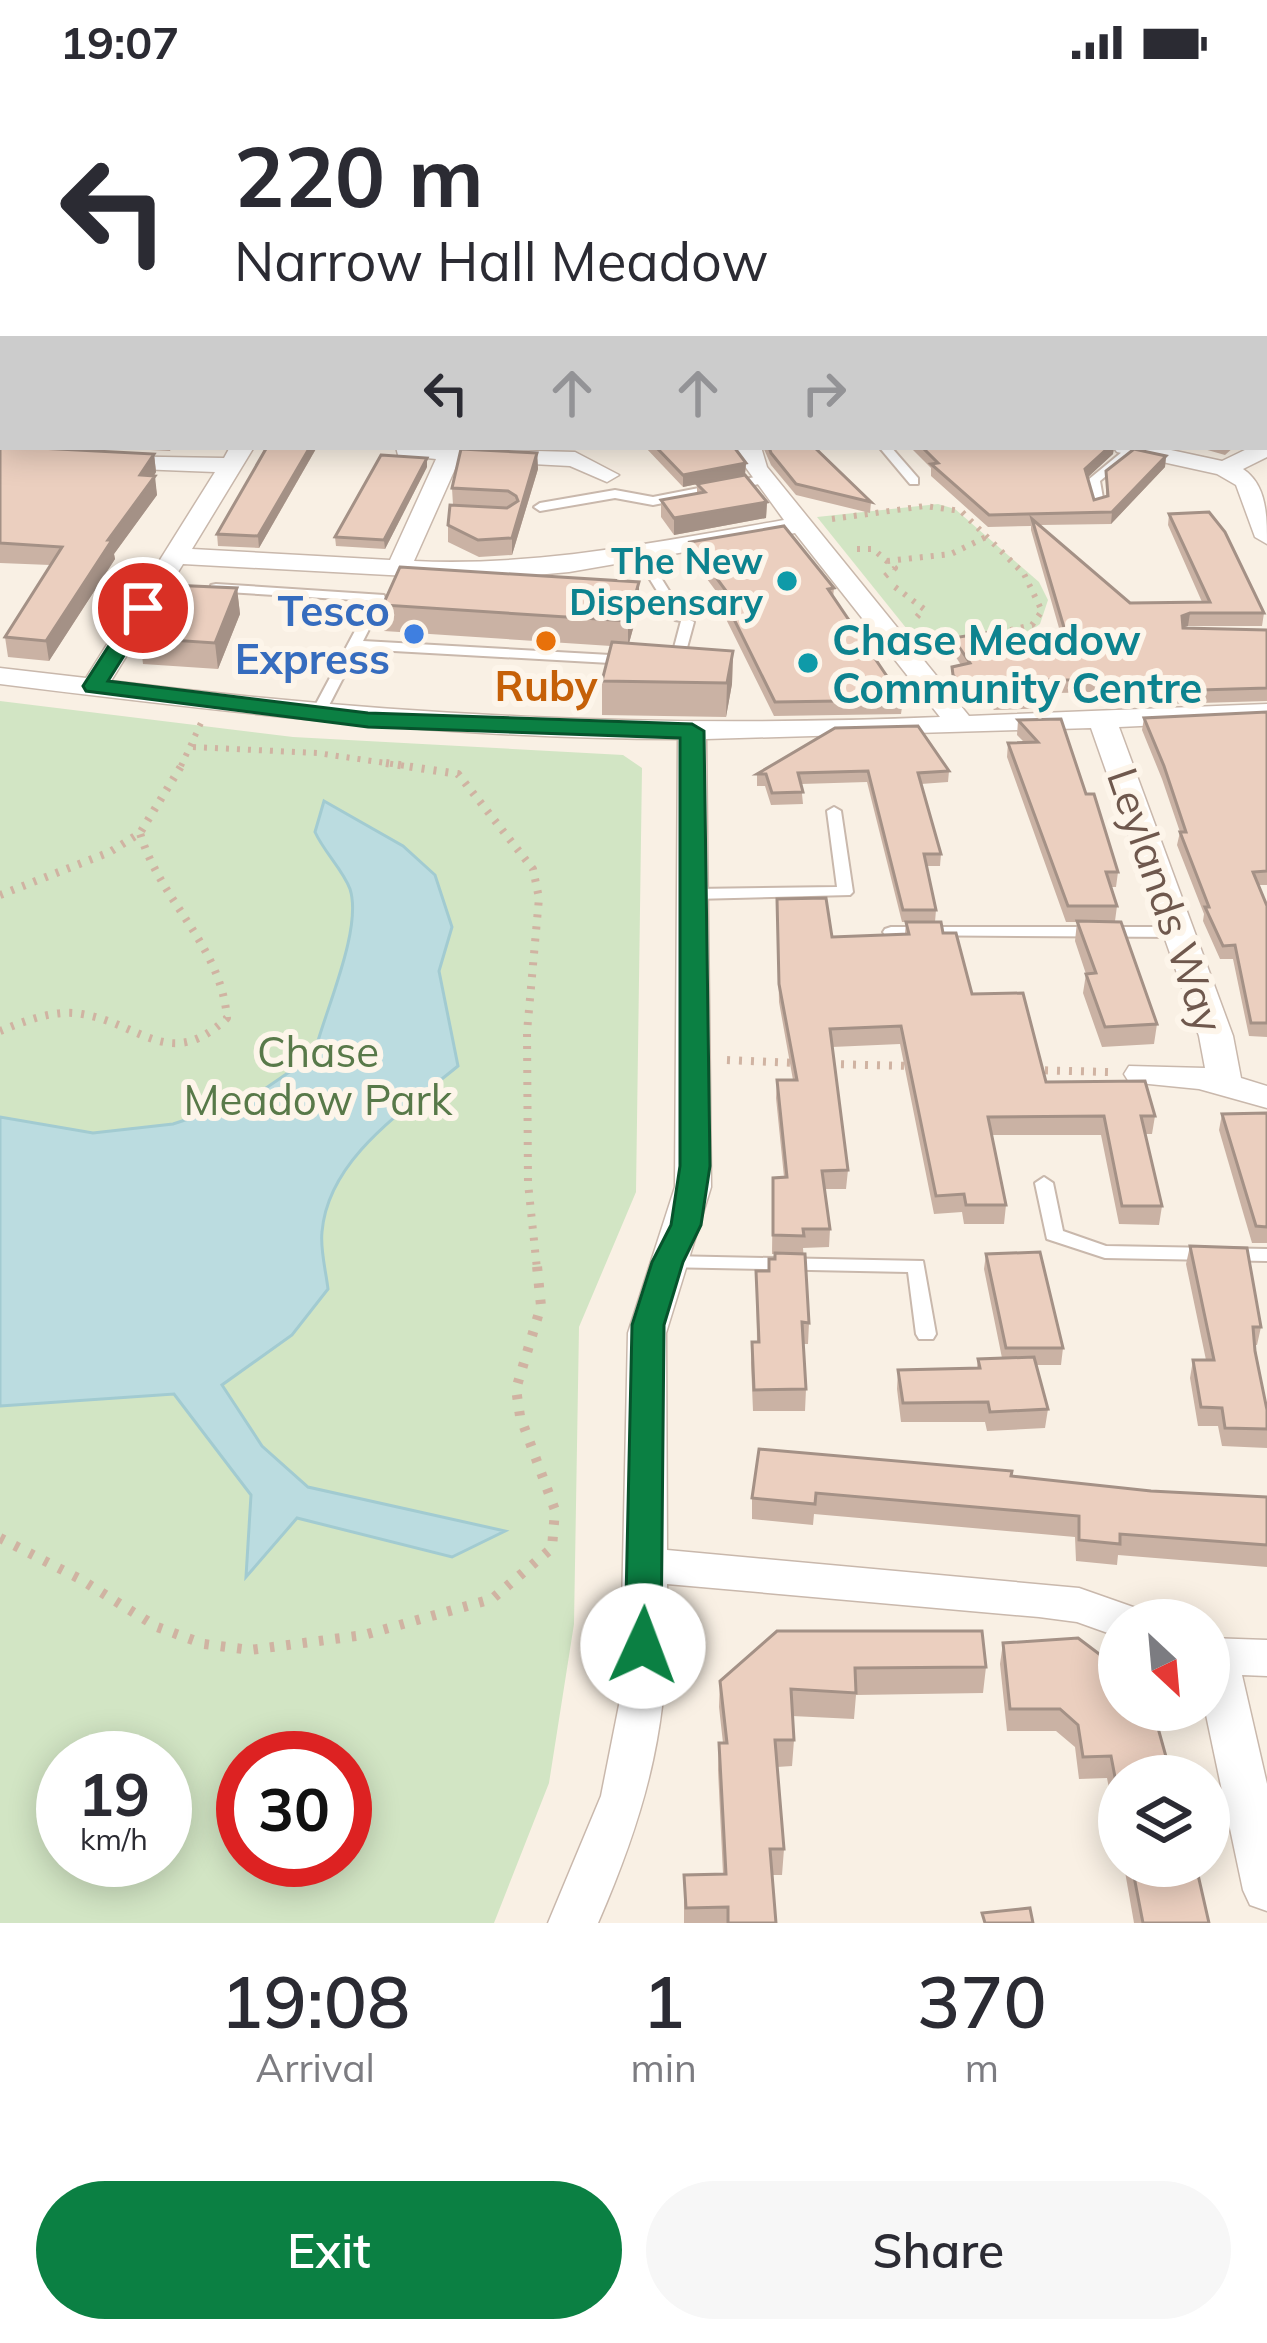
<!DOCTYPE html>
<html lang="en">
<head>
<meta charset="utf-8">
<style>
	body { margin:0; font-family:Mulish,sans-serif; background:#f7f7f7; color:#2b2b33; height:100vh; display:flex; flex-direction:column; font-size:45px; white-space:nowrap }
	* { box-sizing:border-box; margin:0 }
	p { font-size:39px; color:#7c7c81 }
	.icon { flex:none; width:66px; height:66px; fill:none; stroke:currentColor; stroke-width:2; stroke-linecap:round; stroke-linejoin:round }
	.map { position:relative; height:1839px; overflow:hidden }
	.details { display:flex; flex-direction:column; background:#fff; flex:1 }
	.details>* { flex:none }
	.guide { position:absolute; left:0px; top:0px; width:1269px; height:366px; box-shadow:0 6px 30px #0003; background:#fff; color:#2b2b33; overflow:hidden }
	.needle { width:78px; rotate:154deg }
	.tools { position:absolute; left:1098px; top:1515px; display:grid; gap:24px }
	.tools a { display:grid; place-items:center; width:132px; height:132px; border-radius:50%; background:#fff; box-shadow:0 6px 30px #0003; font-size:60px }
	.speed { position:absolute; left:36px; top:1647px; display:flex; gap:24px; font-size:60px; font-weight:700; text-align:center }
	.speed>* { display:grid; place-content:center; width:156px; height:156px; border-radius:50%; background:#fff; box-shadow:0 6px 30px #0003; line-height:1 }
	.speed small { font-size:30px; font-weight:400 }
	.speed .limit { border:18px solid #d22; background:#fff; color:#111 }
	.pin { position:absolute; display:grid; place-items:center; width:102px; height:102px; color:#fff; margin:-51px; border:6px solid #fff; border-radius:50%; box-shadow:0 3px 12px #0007 }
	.me { position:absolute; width:132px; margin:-66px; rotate:2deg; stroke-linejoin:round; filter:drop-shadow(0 0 9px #0008) }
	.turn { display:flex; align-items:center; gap:42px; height:252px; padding:0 36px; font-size:54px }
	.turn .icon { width:156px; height:156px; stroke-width:2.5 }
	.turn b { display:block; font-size:84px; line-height:102px }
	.lanes { display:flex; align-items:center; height:114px; padding:0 36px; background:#0003; justify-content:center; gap:60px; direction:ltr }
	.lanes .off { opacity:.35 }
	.eta { display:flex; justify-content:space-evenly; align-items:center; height:204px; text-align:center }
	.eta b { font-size:72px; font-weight:600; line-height:84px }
	.primary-button { display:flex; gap:24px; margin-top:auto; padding:24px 36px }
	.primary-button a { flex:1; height:138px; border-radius:72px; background:#0b8043; color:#fff; font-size:48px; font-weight:600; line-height:138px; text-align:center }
	.primary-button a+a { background:#f7f7f7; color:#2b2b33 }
	.status { display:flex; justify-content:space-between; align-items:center; height:84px; padding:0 60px; background:#fff; direction:ltr }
	.status svg { height:33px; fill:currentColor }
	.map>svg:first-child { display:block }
</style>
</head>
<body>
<div class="status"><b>19:07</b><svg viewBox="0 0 49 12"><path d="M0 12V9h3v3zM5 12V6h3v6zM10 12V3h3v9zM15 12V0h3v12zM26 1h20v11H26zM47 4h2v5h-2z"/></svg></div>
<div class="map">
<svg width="1267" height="1839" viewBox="0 0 1267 1839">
	<rect width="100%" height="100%" fill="#f9f0e4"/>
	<!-- green -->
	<g fill="#d2e5c4" fill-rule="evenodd">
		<polygon points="938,420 955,425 1039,498 1048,516 1040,540 1026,550 927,570 817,433"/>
		<path d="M0 617 293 653 623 671 642 684 636 1108 579 1243 574 1540 549 1699 494 1839H0ZM63 1674H165V1776H63ZM243 1674H345V1776H243Z"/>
	</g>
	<!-- water -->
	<path fill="#bbdce0" stroke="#a2cbd1" stroke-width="3" d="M324 717 403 762 435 791 452 843 439 887 458 982C406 1025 328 1074 322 1148 320 1166 326 1187 328 1205L292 1251 222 1301 262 1362 308 1403 505 1447 452 1473 297 1434 246 1493 251 1411 174 1310 0 1322V1033L93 1049 173 1040 250 1015 314 971C324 929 363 845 350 805 343 786 324 768 315 748Z"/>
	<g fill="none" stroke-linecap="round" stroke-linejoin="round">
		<defs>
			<g id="lane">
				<polygon points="94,0 103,0 105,3 96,3"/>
				<polygon points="391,0 403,0 398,3 386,3"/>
				<polygon points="879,363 891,363 918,394 918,400 910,400"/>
				<polygon points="1128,363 1141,363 1100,397 1104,420 1098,424 1094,423 1088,396"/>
				<polygon points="765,391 769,392 769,398 653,421 615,414 540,427 534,423 540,419 615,406 653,413"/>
				<polygon points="639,464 645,468 686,534 694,538 682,582 672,583 665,579 671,575 681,537 675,536 633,468"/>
				<polygon points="216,500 384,511 385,514 363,557 628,572 635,576 628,580 358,565 324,631 317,635 310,631 371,517 211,507 211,501"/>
				<polygon points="834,723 841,727 853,808 850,811 694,815 686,810 694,805 837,803 827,727"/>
				<polygon points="891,843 1179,843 1187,848 1179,853 885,851 883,848 885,845"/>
				<polygon points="1044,1093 1053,1099 1063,1147 1106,1162 1267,1165 1267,1177 1105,1174 1047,1155 1035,1099"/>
				<polygon points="668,1172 923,1177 936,1250 933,1255 919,1255 916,1250 908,1188 661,1183 659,1178 661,1173"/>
			</g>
			<g id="street">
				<path d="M1267 357V373L1243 385C1267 401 1267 432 1267 460L1255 453 1236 401 1217 390 1117 368 1113 363H1157L1222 377 1251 363H1266Z"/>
				<path d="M230 363H254L192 465 390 476 436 375 398 371 396 363 575 368 619 391 607 398 570 382 459 376 414 477C540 483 661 457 784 436L736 370 737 363H761L767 383 969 632 1267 620V636L1119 643 1233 952 1241 994 1267 1002V1024L1199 1005 1129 998 1124 990 1129 982 1205 984 1199 952 1091 644 706 655 711 1103 666 1249 667 1466 1079 1504 1136 1524 1143 1536H1119V1553L1077 1538 1039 1533 667 1500C671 1632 650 1719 598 1839H548L601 1712 620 1616 628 1249 675 1103 678 655C450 655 226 628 0 600V584L86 594 215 388 112 384 100 377 104 372 224 374ZM795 449 940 633C657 645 393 632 111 597L183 480 482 496 569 488Z"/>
				<polygon points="1209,1554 1267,1556 1267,1592 1242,1591 1267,1700 1267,1827 1250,1821 1243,1806 1205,1626 1209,1626"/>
			</g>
			<g id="highway">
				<polygon points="922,0 959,0 961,3 924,3"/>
				<polygon points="1141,0 1180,0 1182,3 1143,3"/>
				<polygon points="1266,22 1267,23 1267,43 1266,42"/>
				<rect x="1266" y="100" width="1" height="20"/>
			</g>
		</defs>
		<!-- lane casing -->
		<use href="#lane" stroke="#c9b8ac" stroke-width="4"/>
		<!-- street casing -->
		<use href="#street" stroke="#c9b8ac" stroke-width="3"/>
		<!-- highway casing -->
		<use href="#highway" stroke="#d7d0cd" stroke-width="3"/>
		<!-- path-far2 -->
		<g stroke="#d0b3a2" stroke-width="6" stroke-dasharray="3 8" stroke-linecap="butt">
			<polyline points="832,435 925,422 961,427 1024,490 1042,527 1032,541 985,552"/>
			<polyline points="857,465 873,465 895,484 883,494"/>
			<polyline points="887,477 951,470 986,453"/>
			<polyline points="895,503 924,525 915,535"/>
			<polyline points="193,663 317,669 406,682"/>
			<polyline points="181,682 201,639"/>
		</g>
		<!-- path-far1 -->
		<g stroke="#d0b3a2" stroke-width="8" stroke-dasharray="3 9" stroke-linecap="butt">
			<polyline points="386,679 458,690 533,785 539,814 527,948 528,1099 537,1185"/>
			<polyline points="0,811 110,768 140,749 183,679"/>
			<path d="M0 947C25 937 54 925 82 930 142 940 170 988 227 934 221 861 160 817 140 749"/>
			<polyline points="727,976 796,979"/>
			<polyline points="829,980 910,982"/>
			<polyline points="1033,986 1108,988"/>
		</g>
		<!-- path -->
		<polyline stroke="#d0b3a2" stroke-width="10" stroke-dasharray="4.5 12" stroke-linecap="butt" points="0,1454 80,1495 157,1543 204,1560 250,1566 364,1551 492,1515 552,1464 555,1426 520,1332 516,1305 541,1222 537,1182"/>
		<!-- lane -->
		<use href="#lane" fill="#fff" fill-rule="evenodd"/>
		<!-- street -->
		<use href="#street" fill="#fff" fill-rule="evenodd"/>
		<!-- highway -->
		<use href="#highway" fill="#edb3a2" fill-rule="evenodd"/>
	</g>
	<!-- wall -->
	<g fill="#cab2a4">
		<rect x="0" y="25" width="3" height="84"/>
		<rect x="0" y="334" width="3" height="25"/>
		<polygon points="0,362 154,370 156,388 154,392 157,411 114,470 115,475 49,577 8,573 5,553 50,481 0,479"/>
		<polygon points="91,363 172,363 170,367"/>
		<polygon points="267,363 317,363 259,464 218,462 217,450"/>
		<polygon points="524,363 581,363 580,365"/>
		<polygon points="645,363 734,363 746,379 745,390 683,403"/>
		<polygon points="763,363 814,363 871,418 870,429 796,411 771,381"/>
		<polygon points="910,363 1114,363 1113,370 1087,393 1094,416 1106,413 1106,387 1166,372 1165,383 1111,440 1040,441 1130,519 1202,518 1168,441 1169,430 1264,529 1262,542 1188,542 1183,544 1267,546 1267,617 1132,621 1126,608 1052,609 1051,624 994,626 980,610 957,610 952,603 952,583 961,581 952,567 953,554 1010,570 1063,558 1031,446 1031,442 988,443 931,392 931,384"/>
		<polygon points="1197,363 1234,363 1225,371"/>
		<polygon points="537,369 538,385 512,471 479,473 448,458 448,441 453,421 452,404"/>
		<polygon points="427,383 385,465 336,462 335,453"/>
		<polygon points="697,400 767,418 766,434 674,451 661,433 661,416 697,410"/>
		<polygon points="690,458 834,504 833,514 903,616 901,630 774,632 723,529 724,518 690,472"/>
		<polygon points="237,504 240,530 218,585 143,580 140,554"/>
		<polygon points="383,521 639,523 629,559 733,567 732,600 726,633 602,631 602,597 611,562 384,547"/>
		<polygon points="1267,628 1267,801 1258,801 1267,822 1267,953 1249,952 1233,875 1220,875 1203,837 1204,830 1177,761 1180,748 1162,695 1142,646 1144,634"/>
		<polygon points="1018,636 1086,710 1118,788 1116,803 1111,803 1117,822 1115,837 1157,940 1154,960 1102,963 1083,909 1086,890 1075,857 1077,838 1066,838 1007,673 1008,659 1024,658 1017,651"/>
		<polygon points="835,644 949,687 948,698 921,700 941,770 940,782 927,782 936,826 935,838 943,849 972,910 1046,998 1155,1032 1152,1050 1146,1050 1162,1122 1159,1141 1119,1140 1101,1051 992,1051 1006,1121 1004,1140 964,1140 962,1128 934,1130 900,960 832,963 848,1086 846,1105 825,1105 830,1145 829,1163 803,1164 809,1239 808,1260 803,1260 806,1305 805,1327 753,1327 751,1279 752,1258 757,1258 756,1187 768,1187 775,1175 775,1170 772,1170 773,1094 784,1093 776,1014 777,996 793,996 779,918 777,815 832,853 905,850 906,838 902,838 867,698 801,700 803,720 771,721 765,702 757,702 757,690"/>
		<polygon points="1267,1029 1267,1159 1252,1159 1219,1046 1222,1030"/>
		<polygon points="1190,1162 1261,1243 1257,1261 1255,1261 1267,1326 1267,1364 1222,1362 1218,1342 1198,1342 1190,1294 1193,1276 1206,1276 1186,1180"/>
		<polygon points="986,1170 1063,1264 1061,1281 1036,1281 1048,1325 1045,1344 987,1347 985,1338 901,1338 897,1305 898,1286 977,1284 978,1275 1002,1274 984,1185"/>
		<polygon points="1011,1392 1151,1407 1267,1413 1267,1483 1118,1471 1117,1481 1076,1477 1075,1453 814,1430 813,1441 752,1435 752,1414"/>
		<polygon points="777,1547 986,1583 983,1609 856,1611 854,1635 792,1632 794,1656 792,1682 777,1683 784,1765 782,1791 772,1791 776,1839 684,1839 684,1791 723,1790 718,1686 719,1659 723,1659 719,1623 720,1597"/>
		<polygon points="1003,1559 1170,1687 1119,1692 1119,1758 1107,1694 1079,1695 1075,1663 1056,1647 1007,1647 1000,1580"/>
		<polygon points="1124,1782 1196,1782 1209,1839 1134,1839"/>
	</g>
	<!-- shaded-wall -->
	<g fill="#a49186">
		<polygon points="310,363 317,363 259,464 258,452"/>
		<polygon points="1109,363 1114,363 1113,370 1084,397 1085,385"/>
		<polygon points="537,369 538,385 512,471 512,454"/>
		<polygon points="154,370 156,388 144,407 155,392 157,411 114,470 115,475 49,577 46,557 108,456 140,391"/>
		<polygon points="1166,372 1165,383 1111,440 1112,428"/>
		<polygon points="427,374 427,383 385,465 384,456"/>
		<polygon points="746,379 745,390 683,403 683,391"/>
		<polygon points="767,418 766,434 674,451 674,434"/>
		<polygon points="639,498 639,523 628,563 628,537"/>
		<polygon points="237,504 240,530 218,585 215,559"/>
		<polygon points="1190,529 1188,542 1181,544 1182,532"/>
		<polygon points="733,567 732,600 726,633 727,599"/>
	</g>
	<!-- building -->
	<g fill="#ebcfbf" stroke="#a49186" stroke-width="3">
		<polygon points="109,0 326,0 326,3 108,3"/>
		<polygon points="477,0 826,0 837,3 475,3"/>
		<rect x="0" y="25" width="3" height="68"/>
		<polygon points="0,160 3,160 3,313 0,311"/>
		<rect x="1266" y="195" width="1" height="54"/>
		<polygon points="0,362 154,370 140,391 155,392 108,456 112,456 46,557 5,553 62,463 0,459"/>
		<polygon points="267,363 310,363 258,452 217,450"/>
		<polygon points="656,363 734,363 746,379 683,391"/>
		<polygon points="769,363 814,363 871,418 796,400 771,369"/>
		<polygon points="922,363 1109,363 1085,385 1094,416 1108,412 1106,387 1134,365 1166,372 1112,428 989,431 931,380 938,379"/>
		<polygon points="461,365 537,369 512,454 478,456 448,441 450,421 507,424 518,417 516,412 508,407 452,404"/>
		<polygon points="381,371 427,374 384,456 335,453"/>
		<polygon points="745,391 767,418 674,434 661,416 705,408 697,400"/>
		<polygon points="1209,428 1225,448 1264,529 1190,529 1182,532 1183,544 1267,546 1267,604 1133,608 1128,596 1048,596 1053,612 995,614 981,599 986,598 958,597 953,591 952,583 970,579 953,554 990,548 1010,570 1068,557 1032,435 1130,519 1210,518 1169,430"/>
		<polygon points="784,442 834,504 828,505 903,616 775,618 724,515 732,515 690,458"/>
		<polygon points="400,483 639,498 628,537 383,521"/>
		<polygon points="170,501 237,504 215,559 140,554"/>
		<polygon points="612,558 733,567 727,599 602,597"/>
		<polygon points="1267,628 1267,787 1253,788 1267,822 1267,939 1251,939 1235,861 1223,862 1205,823 1209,823 1180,748 1186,748 1164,682 1144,634"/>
		<polygon points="1061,635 1086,710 1094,710 1118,788 1106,788 1117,822 1068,822 1008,659 1038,658 1018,636"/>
		<polygon points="918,642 949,687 918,689 941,770 924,770 936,826 903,826 868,687 798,689 803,708 772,709 766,690 757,690 835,644"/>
		<polygon points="826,814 832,853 909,850 906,838 941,838 943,849 956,849 972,910 1023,909 1046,998 1145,997 1155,1032 1141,1032 1162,1122 1122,1122 1104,1032 988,1033 1006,1121 966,1121 964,1110 936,1112 901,942 830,945 848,1086 822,1087 830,1145 803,1145 804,1152 773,1151 773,1094 787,1093 777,996 797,996 779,900 777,815"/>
		<polygon points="1077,837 1121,838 1157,940 1105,943 1086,890 1096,889"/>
		<polygon points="1267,1029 1267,1143 1256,1142 1222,1030"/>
		<polygon points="1190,1162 1247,1164 1261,1243 1253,1243 1255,1267 1267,1326 1267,1345 1225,1344 1222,1324 1201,1323 1193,1276 1214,1276"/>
		<polygon points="1040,1168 1063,1264 1006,1264 986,1170"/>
		<polygon points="775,1169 805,1170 809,1239 802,1238 806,1305 754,1306 752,1258 759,1258 756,1187 769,1187 769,1175 775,1175"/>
		<polygon points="1034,1273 1048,1325 990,1328 988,1318 903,1319 898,1286 980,1284 978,1275"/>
		<polygon points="759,1365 1012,1387 1011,1392 1151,1407 1267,1413 1267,1461 1120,1450 1120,1460 1079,1456 1079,1432 816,1409 815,1420 752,1414"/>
		<polygon points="777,1547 982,1547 986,1583 855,1584 856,1609 791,1605 794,1656 775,1656 784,1765 770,1765 776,1839 728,1839 728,1823 686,1824 684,1791 726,1790 719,1659 727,1659 720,1597"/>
		<polygon points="1078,1554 1119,1585 1119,1626 1153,1626 1170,1687 1176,1687 1177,1692 1119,1692 1119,1714 1111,1672 1083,1673 1078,1641 1060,1625 1010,1625 1003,1559"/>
		<polygon points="1132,1782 1196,1782 1209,1839 1143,1839"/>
		<polygon points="1030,1824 1033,1839 985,1839 982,1829"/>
	</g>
	<!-- route -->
	<polygon fill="#0b8043" stroke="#07532c" stroke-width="3" points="143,518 154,524 108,597 368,629 692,640 704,647 710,1082 701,1141 683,1178 664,1241 661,1562 656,1572 643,1576 630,1572 625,1562 632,1241 652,1178 671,1141 680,1082 680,654 368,643 86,607 83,602 133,524"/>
	<!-- markers -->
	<g fill="#0f9aa8" stroke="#fdf5ea" stroke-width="4.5">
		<circle cx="787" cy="497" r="12"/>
		<circle cx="808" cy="579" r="12"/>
	</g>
	<circle fill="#3f7fe0" stroke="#fdf5ea" stroke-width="4.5" cx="414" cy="550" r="12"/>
	<circle fill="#e8710a" stroke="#fdf5ea" stroke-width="4.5" cx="546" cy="557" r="12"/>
	<g text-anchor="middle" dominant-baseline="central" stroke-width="12" stroke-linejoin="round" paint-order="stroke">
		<!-- far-culture labels -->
		<g font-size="36" font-weight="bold" fill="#0d838f" stroke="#fdf5ea" text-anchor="end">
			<text x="763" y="476">The New<tspan x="763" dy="41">Dispensary</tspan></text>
		</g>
		<!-- shop labels -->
		<g font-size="42" font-weight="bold" fill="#366cbe" stroke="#fdf5ea" text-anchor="end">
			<text x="390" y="526">Tesco<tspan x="390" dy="48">Express</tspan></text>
		</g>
		<!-- culture labels -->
		<g font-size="42" font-weight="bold" fill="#0d838f" stroke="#fdf5ea" text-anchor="start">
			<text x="832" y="555">Chase Meadow<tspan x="832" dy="48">Community Centre</tspan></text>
		</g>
		<!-- food labels -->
		<g font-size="42" font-weight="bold" fill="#c56008" stroke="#fdf5ea">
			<text x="546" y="601">Ruby</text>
		</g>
		<!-- street labels -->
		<g font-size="42" fill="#6f584d" stroke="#fdf5ea">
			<text transform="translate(1166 816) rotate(71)">Leylands Way</text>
		</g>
		<!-- park labels -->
		<g font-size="42" fill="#587949" stroke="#fdf5ea">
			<text x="318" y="967">Chase<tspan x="318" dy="48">Meadow Park</tspan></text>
		</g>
	</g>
</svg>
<div class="tools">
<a><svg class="needle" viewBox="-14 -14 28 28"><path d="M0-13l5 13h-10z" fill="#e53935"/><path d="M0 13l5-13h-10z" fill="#7c7c81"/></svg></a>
<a><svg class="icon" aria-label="layers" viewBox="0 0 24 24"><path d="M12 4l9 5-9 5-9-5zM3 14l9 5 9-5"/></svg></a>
</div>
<div class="speed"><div>19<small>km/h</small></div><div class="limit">30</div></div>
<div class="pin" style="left:143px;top:524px;background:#d93025"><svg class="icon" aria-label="arrive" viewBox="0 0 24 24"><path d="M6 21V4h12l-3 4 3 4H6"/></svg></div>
<svg class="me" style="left:643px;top:1562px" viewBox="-20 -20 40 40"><circle r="19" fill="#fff"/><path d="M0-13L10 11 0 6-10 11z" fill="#0b8043"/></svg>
<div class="guide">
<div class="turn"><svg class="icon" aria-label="left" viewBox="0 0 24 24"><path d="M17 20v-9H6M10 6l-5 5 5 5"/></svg><div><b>220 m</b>Narrow Hall Meadow</div></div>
<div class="lanes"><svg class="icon" aria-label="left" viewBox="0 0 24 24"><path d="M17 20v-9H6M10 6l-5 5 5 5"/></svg><svg class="icon off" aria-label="ahead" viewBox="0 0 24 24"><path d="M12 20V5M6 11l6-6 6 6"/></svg><svg class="icon off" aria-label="ahead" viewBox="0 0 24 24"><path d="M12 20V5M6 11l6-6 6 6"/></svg><svg class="icon off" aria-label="right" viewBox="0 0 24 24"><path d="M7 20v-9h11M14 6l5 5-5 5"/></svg></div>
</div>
</div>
<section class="details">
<div class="eta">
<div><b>19:08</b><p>Arrival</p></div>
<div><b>1</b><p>min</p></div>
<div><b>370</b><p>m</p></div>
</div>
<div class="primary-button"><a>Exit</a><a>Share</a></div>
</section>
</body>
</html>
